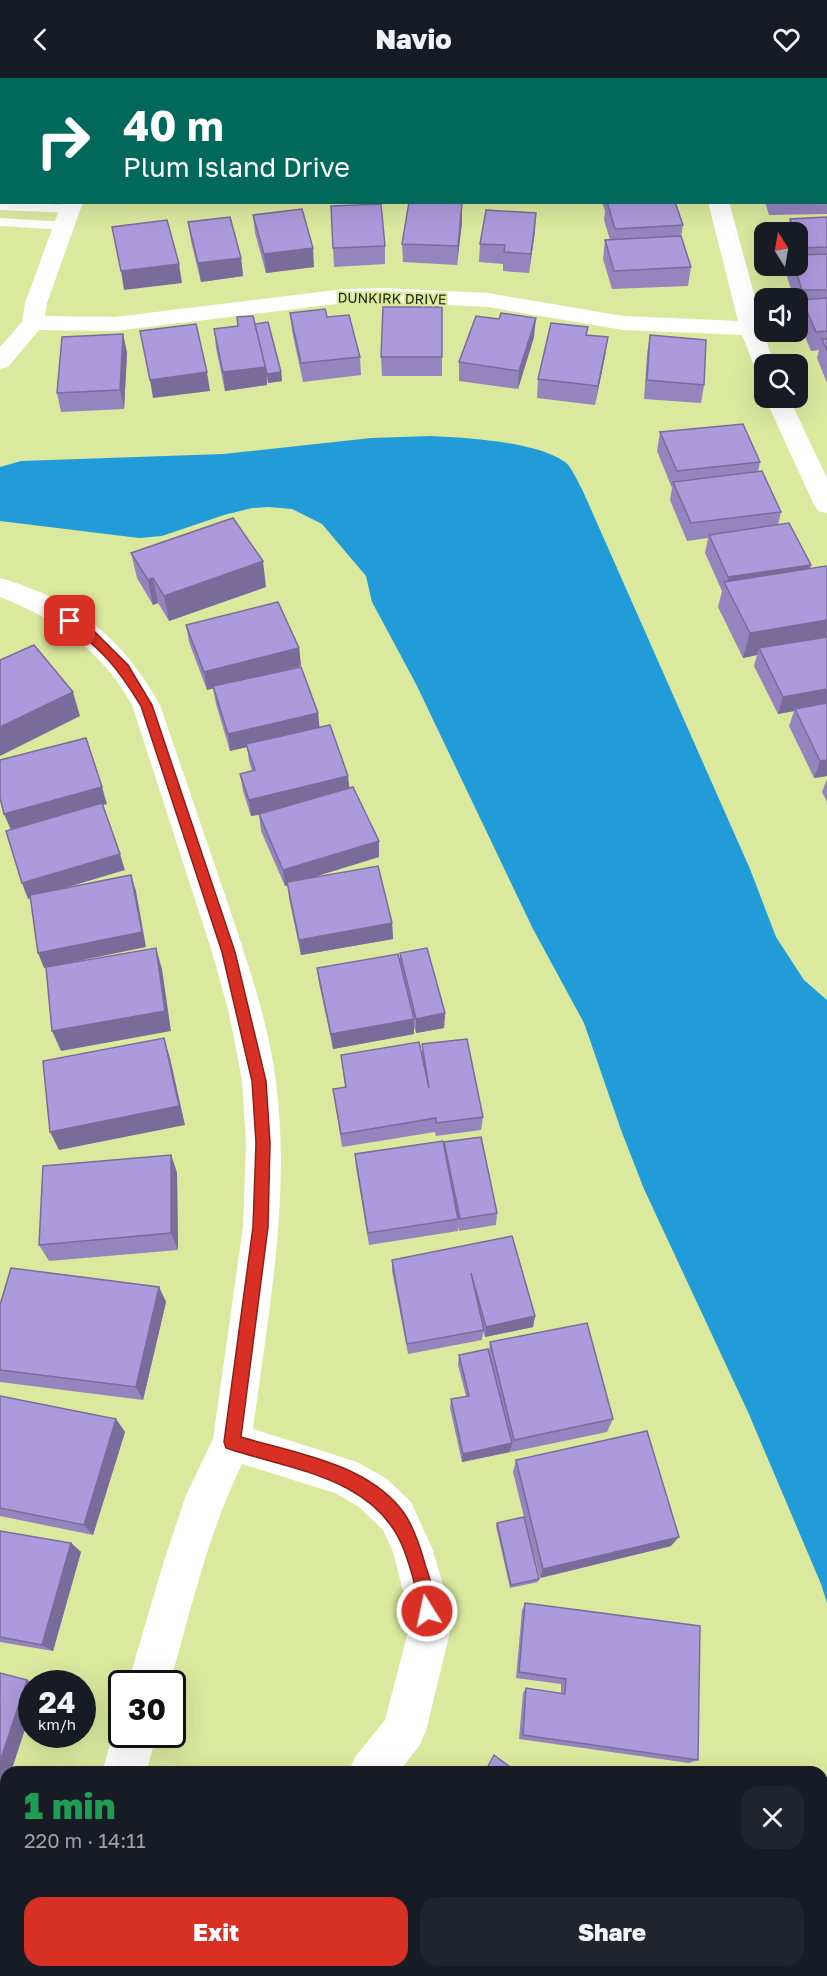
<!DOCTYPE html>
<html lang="en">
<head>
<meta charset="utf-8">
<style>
	body { margin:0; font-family:"Golos Text",sans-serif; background:#20242c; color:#f1f3f6; height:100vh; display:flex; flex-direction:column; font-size:22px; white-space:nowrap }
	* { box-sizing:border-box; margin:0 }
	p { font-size:20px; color:#9ea1a6 }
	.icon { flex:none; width:33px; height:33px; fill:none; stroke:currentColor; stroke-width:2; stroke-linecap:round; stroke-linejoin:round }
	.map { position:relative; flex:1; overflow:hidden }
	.details { position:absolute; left:0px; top:1688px; width:828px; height:212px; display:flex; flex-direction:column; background:#171b24; border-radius:18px 18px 0 0; box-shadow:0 6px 24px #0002 }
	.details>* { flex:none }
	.guide { position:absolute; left:0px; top:0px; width:828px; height:126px; box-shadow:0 6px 24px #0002; background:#00695c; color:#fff; overflow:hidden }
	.needle { width:39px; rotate:349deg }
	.tools { position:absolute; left:754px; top:144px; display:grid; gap:12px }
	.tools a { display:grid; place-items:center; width:54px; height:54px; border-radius:12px; background:#171b24; box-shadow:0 6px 24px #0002; font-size:30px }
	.speed { position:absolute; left:18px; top:1592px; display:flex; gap:12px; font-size:30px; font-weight:700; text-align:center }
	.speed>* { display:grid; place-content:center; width:78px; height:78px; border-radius:50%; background:#171b24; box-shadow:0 6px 24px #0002; line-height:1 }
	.speed small { font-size:15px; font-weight:400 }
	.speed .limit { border:3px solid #111; border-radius:9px; background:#fff; color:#111 }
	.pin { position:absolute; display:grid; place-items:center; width:51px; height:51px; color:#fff; margin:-26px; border-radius:12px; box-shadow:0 3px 9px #0006 }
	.me { position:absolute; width:66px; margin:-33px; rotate:350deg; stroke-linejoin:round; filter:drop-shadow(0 0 4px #0008) }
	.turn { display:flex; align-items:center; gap:21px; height:126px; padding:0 24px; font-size:27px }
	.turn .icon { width:78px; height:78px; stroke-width:2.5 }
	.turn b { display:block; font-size:42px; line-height:51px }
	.round { display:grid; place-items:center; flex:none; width:63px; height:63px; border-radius:18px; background:#20242c }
	.head { display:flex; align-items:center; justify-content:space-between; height:102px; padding:0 24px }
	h1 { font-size:36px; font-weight:800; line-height:45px; color:#1e9e55 }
	.cta { display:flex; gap:12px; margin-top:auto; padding:12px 24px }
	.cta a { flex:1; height:69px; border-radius:18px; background:#d93025; color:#fff; font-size:24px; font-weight:800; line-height:69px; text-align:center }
	.cta a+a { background:#20242c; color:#f1f3f6 }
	header { display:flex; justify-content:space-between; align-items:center; height:78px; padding:0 24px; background:#171b24; font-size:27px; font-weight:800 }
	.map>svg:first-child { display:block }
</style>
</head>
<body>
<header><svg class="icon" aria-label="back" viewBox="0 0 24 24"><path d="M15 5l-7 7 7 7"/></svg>Navio<svg class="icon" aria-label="heart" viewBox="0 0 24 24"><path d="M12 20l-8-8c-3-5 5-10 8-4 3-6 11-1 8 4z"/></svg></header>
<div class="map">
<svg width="827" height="1898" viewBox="0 0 827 1898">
	<rect width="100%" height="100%" fill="#dbe99f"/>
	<!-- water -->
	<path fill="#229cd9" d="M431 358C468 360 534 363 565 384 572 389 577 403 582 411L750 791 776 859 804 902 827 922V1525L821 1506 748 1334 644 1111 621 1052 584 945 533 851 416 606 372 524 366 498 322 446 292 431 269 429 252 430 224 437 162 458 139 460 0 443V389L21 383 223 376 371 360Z"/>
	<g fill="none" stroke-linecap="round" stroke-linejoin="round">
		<!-- service -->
		<g fill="#fff" fill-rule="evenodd">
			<polygon points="0,124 71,127 77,131 71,135 0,132"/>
			<polygon points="0,140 65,144 71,148 65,152 0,148"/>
		</g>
		<!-- minor -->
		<g fill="#fff" fill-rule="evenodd">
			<polygon points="37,0 57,0 58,2 38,2"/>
			<polygon points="641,0 661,0 661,2 642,2"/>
			<polygon points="62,124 83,124 47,225 45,238 115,239 344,211 384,210 488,215 623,238 738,243 708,124 729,124 769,271 775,286 765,286 765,297 757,295 742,257 623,252 488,229 384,224 344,225 115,253 39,252 8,289 0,291 0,269 22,244 25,225"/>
			<polygon points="765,320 789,320 827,400 827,435 818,433 814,427"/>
			<path d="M0 500C76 522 122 559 160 627 182 691 204 756 226 820 246 880 268 941 276 1004 291 1119 268 1237 253 1351L357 1384 387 1401 411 1424 432 1470 445 1513 450 1554 426 1653 419 1668 399 1694H348L355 1679 385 1642 408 1554 403 1513 393 1474 383 1452 359 1429 335 1415 242 1386C208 1456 191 1531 170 1605H128L163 1486 186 1417 213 1361 243 1149 246 1065 242 1003 229 935 212 874 132 627C102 573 57 541 0 519Z"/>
			<polygon points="122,1640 122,1656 157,1656 146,1694 102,1694 113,1656"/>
			<rect x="48" y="1893" width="46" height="5"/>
		</g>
	</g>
	<!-- wall -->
	<g fill="#9584bd">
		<rect x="105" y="0" width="88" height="2"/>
		<polygon points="826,35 827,136 769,137 765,124 826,124"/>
		<polygon points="602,124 675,124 683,147 681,159 691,189 688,208 612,211 603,181 605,162 610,162 604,142 605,133"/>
		<polygon points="331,128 385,168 385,186 334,189"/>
		<polygon points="253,137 314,189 266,195 255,155"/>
		<polygon points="827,139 827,305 817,280 819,272 811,273 798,241 800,231 798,231 798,220 794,220 786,196 787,189 783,189 783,188 798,188 798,154 787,154 790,141"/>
		<polygon points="188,144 241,180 243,198 201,204 191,163"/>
		<polygon points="462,144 457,187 403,184 402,166"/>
		<polygon points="535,153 529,195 503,193 503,186 479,184 480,166"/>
		<polygon points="442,229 442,298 382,298 381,279"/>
		<polygon points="290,235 327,239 360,279 361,297 303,304 292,253"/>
		<polygon points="237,239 255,246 281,294 282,303 268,305 267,299 267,307 225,313 216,270 214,251 238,248"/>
		<polygon points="499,241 534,259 518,311 459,303 459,284"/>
		<polygon points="123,256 127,275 124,331 61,334 57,315"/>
		<polygon points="587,257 605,278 595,327 537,320 538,301"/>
		<polygon points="650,257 704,307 701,325 644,321 647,276"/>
		<polygon points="660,354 760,384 758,394 781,434 778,447 811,487 810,490 827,698 814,700 789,648 794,633 778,636 754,588 757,577 743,580 718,529 722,513 705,475 708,460 687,463 670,422 672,410 657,373"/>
		<polygon points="131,475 266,509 169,543 158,525 153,527 137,500"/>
		<polygon points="186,547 299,570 301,588 264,597 318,635 319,650 349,710 379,779 313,799 392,845 393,861 301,877 289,820 288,807 285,808 261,753 259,737 251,738 243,713 240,696 252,693 249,683 247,669 230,673 216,626 213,610 207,612 189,564"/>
		<polygon points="827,701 827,724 822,714"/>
		<polygon points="400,875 445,935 444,950 416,955 414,949 414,956 333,971 319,905 317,890 400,885"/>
		<polygon points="422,966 483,1039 481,1052 436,1058 435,1054 342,1069 333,1011 345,1009 341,977 422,978"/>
		<polygon points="444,1064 497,1135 496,1147 459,1153 458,1148 458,1153 369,1167 356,1089 355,1076 444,1070"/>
		<polygon points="171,1077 177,1095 178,1172 49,1183 39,1167"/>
		<polygon points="512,1158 535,1238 533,1249 485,1259 483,1254 482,1262 408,1276 392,1193 392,1182"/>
		<polygon points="159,1209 166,1224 143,1322 0,1304 0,1227"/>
		<polygon points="490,1264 613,1341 607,1354 511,1374 510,1371 510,1374 462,1384 450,1330 451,1321 466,1318 458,1287 459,1277 489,1273"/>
		<polygon points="0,1318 116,1341 125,1354 93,1457 0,1438"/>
		<polygon points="516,1382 671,1468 540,1500 525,1444 539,1501 538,1504 510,1510 496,1448 497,1445 524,1439 513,1394"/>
		<polygon points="0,1453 71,1465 81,1474 53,1573 0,1564"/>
		<polygon points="525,1525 698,1682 689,1685 519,1661 523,1615 526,1610 561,1615 561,1606 516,1600 522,1532"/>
		<polygon points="187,1893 262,1893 262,1898 169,1898"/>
	</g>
	<!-- shaded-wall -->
	<g fill="#796c9a">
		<polygon points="185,0 193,0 193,2 182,2"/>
		<polygon points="462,125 462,144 457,187 458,168"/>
		<polygon points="536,135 535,153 529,195 531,176"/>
		<polygon points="313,170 314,189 266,195 264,176"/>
		<polygon points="241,180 243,198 201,204 198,185"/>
		<polygon points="179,186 182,205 124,212 121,193"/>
		<polygon points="536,240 534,259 518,311 519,293"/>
		<polygon points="123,256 127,275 124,331 120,312"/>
		<polygon points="608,259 605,278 595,327 598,308"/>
		<polygon points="266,289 267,307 225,313 223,294"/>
		<polygon points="207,294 210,313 153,320 150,302"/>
		<polygon points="281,294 282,303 268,305 267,296"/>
		<polygon points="263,483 266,509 169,543 164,518"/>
		<polygon points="811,487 805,505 726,508 728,499"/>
		<polygon points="153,500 158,525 153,527 148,502"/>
		<polygon points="827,542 827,566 759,570 757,577 743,580 750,555"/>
		<polygon points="299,570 301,588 207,612 204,594"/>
		<polygon points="827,611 827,628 795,631 794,633 778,636 783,619"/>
		<polygon points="73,614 80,638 0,678 0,649"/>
		<polygon points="318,635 320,653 246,666 247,669 230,673 228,656"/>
		<polygon points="827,682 827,698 814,700 820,683"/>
		<polygon points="348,698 350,715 251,738 249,722"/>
		<polygon points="102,709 107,726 11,752 4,736"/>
		<polygon points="379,763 379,779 285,808 283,792"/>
		<polygon points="120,776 125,792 28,821 22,805"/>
		<polygon points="131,797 136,813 146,869 44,890 38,875"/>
		<polygon points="392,845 393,861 301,877 299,862"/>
		<polygon points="156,870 162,891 171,953 61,973 52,953"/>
		<polygon points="445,935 444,950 416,955 416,941"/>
		<polygon points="414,941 414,956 333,971 331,956"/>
		<polygon points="164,960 170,980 185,1047 59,1072 50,1054"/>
		<polygon points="171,1077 177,1095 178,1172 171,1155"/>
		<polygon points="159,1209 166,1224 143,1322 136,1309"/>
		<polygon points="535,1238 533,1249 485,1259 486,1249"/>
		<polygon points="116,1341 125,1354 93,1457 84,1447"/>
		<polygon points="512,1365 510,1374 462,1384 463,1376"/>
		<polygon points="679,1459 671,1468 540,1500 543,1491"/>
		<polygon points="71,1465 81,1474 53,1573 42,1567"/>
		<polygon points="27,1602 34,1605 32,1605 32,1630 11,1694 6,1694 6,1710 1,1725 0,1725 0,1684"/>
		<polygon points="256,1893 262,1893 262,1898 257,1898"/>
	</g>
	<!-- building -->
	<g fill="#ad9adc" stroke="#796c9a" stroke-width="1.5">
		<polygon points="125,0 185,0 182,2 127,2"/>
		<polygon points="506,0 576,0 577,2 507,2"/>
		<polygon points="734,0 794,0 795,2 735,2"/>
		<polygon points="826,92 827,92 826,118"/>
		<polygon points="409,124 462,125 458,168 402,166"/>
		<polygon points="607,124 675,124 683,147 615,151"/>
		<polygon points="381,126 385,168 333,170 331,128"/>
		<polygon points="302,131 313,170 264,176 253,137"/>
		<polygon points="486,132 536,135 531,176 504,174 505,167 480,166"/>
		<polygon points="230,139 241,180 198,185 188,144"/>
		<polygon points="827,139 827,169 798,170 798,154 786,154 795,154 790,141"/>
		<polygon points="167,142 179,186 121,193 112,149"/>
		<polygon points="681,158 691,189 614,193 605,162"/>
		<polygon points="827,176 827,212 802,212 794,188 798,188 798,177"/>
		<polygon points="827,220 827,253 816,254 802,222"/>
		<polygon points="383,229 442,229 442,279 381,279"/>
		<polygon points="325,231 327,239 349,237 360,279 301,285 290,235"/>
		<polygon points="501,235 536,240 519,293 459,284 476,238 499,241"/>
		<polygon points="253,238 266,289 223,294 214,251 238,248 237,239"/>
		<polygon points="268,244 281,294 267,296 255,246"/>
		<polygon points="551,245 588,249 586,257 608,259 598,308 538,301"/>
		<polygon points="196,246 207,294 150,302 140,253"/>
		<polygon points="123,256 120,312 57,315 62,259"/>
		<polygon points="650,257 706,262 704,307 647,302"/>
		<polygon points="822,261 827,261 827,273"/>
		<polygon points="743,346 760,384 677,393 660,354"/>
		<polygon points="762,393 781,434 691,445 673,404"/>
		<polygon points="233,440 263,483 164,518 153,500 148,502 131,475"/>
		<polygon points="789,445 811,487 728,499 709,457"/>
		<polygon points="826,488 827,490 827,542 750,555 724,504"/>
		<polygon points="278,524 299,570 204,594 186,547"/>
		<polygon points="827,559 827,611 783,619 759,570"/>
		<polygon points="34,567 73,614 0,649 0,582"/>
		<polygon points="301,589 318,635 228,656 213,608"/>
		<polygon points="827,625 827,682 820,683 795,631"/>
		<polygon points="330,647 348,698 249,722 240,696 255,692 246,666"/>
		<polygon points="86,660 102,709 4,736 0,720 0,682"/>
		<polygon points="353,709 379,763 283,792 259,736"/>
		<polygon points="102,725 120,776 22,805 6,753"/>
		<polygon points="378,788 392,845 299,862 287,804"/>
		<polygon points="131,797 142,854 38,875 30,817"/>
		<polygon points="156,870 165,933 52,953 46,889"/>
		<polygon points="427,870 445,935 416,941 400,875"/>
		<polygon points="398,876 414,941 331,956 317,890"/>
		<polygon points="164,960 179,1028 50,1054 43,983"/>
		<polygon points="467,961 483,1039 436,1045 436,1040 341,1056 333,1011 346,1009 341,977 419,964 429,1010 422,966"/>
		<polygon points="481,1059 497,1135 460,1141 444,1064"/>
		<polygon points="443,1063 458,1141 368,1155 355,1076"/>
		<polygon points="171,1077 171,1155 39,1167 43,1088"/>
		<polygon points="512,1158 535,1238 486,1249 471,1195 484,1252 407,1266 392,1182"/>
		<polygon points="11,1190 159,1209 136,1309 0,1292 0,1227"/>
		<polygon points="587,1245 613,1341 514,1362 490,1264"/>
		<polygon points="488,1271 512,1365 463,1376 451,1321 469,1318 459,1277"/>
		<polygon points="0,1318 116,1341 84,1447 0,1430"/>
		<polygon points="647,1353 679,1459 543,1491 516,1382"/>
		<polygon points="524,1439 539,1501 511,1507 497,1445"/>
		<polygon points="0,1453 71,1465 42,1567 0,1559"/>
		<polygon points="525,1525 700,1548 698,1682 523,1657 526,1610 565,1616 566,1601 519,1594"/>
		<polygon points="0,1595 27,1602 0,1684"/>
		<polygon points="494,1677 517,1694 485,1694"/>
		<polygon points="194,1893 256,1893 257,1898 176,1898"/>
		<polygon points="312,1893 441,1893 443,1898 314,1898"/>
		<polygon points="570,1893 580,1893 578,1898"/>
	</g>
	<!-- route -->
	<path fill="#d93025" stroke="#8d1f18" stroke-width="1.5" d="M70 539 94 553 128 587 152 627 235 874 266 1003 270 1065 268 1149 241 1359C295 1375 364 1385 401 1431 413 1446 420 1468 425 1486 430 1502 439 1524 433 1540L427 1542 421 1540C417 1531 418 1522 416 1512 413 1499 409 1485 404 1472 378 1402 296 1392 232 1372L226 1370 224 1364 253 1149 256 1065 252 1003 222 874 141 628C119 592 101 569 66 546L65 543Z"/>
	<g text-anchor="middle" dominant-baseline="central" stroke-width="4.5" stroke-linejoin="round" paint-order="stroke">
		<!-- far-street labels -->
		<g font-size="14" fill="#1d2104" stroke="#dbe99f">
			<text transform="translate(392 220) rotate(1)">DUNKIRK DRIVE</text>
		</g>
	</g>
</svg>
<div class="tools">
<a><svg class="needle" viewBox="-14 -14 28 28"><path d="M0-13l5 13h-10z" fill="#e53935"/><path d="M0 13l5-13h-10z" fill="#9ea1a6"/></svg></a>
<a><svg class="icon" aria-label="sound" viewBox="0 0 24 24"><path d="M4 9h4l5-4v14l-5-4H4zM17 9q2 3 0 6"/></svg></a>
<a><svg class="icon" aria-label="search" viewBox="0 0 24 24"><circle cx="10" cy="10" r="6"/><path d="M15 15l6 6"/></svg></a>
</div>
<div class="speed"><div>24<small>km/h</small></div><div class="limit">30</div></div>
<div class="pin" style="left:70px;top:543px;background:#d93025"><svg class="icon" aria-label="arrive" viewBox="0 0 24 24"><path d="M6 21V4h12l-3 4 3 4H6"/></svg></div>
<svg class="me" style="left:427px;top:1533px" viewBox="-20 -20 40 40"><circle r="17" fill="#d93025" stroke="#fff" stroke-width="3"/><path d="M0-11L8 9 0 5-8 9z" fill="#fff"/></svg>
<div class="guide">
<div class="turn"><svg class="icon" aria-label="right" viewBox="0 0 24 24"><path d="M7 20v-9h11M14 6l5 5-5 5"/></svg><div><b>40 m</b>Plum Island Drive</div></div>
</div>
<section class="details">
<div class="head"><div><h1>1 min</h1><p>220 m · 14:11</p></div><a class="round"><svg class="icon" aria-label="close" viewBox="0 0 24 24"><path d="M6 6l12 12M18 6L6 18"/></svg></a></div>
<div class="cta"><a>Exit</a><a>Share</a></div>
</section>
</div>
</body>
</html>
